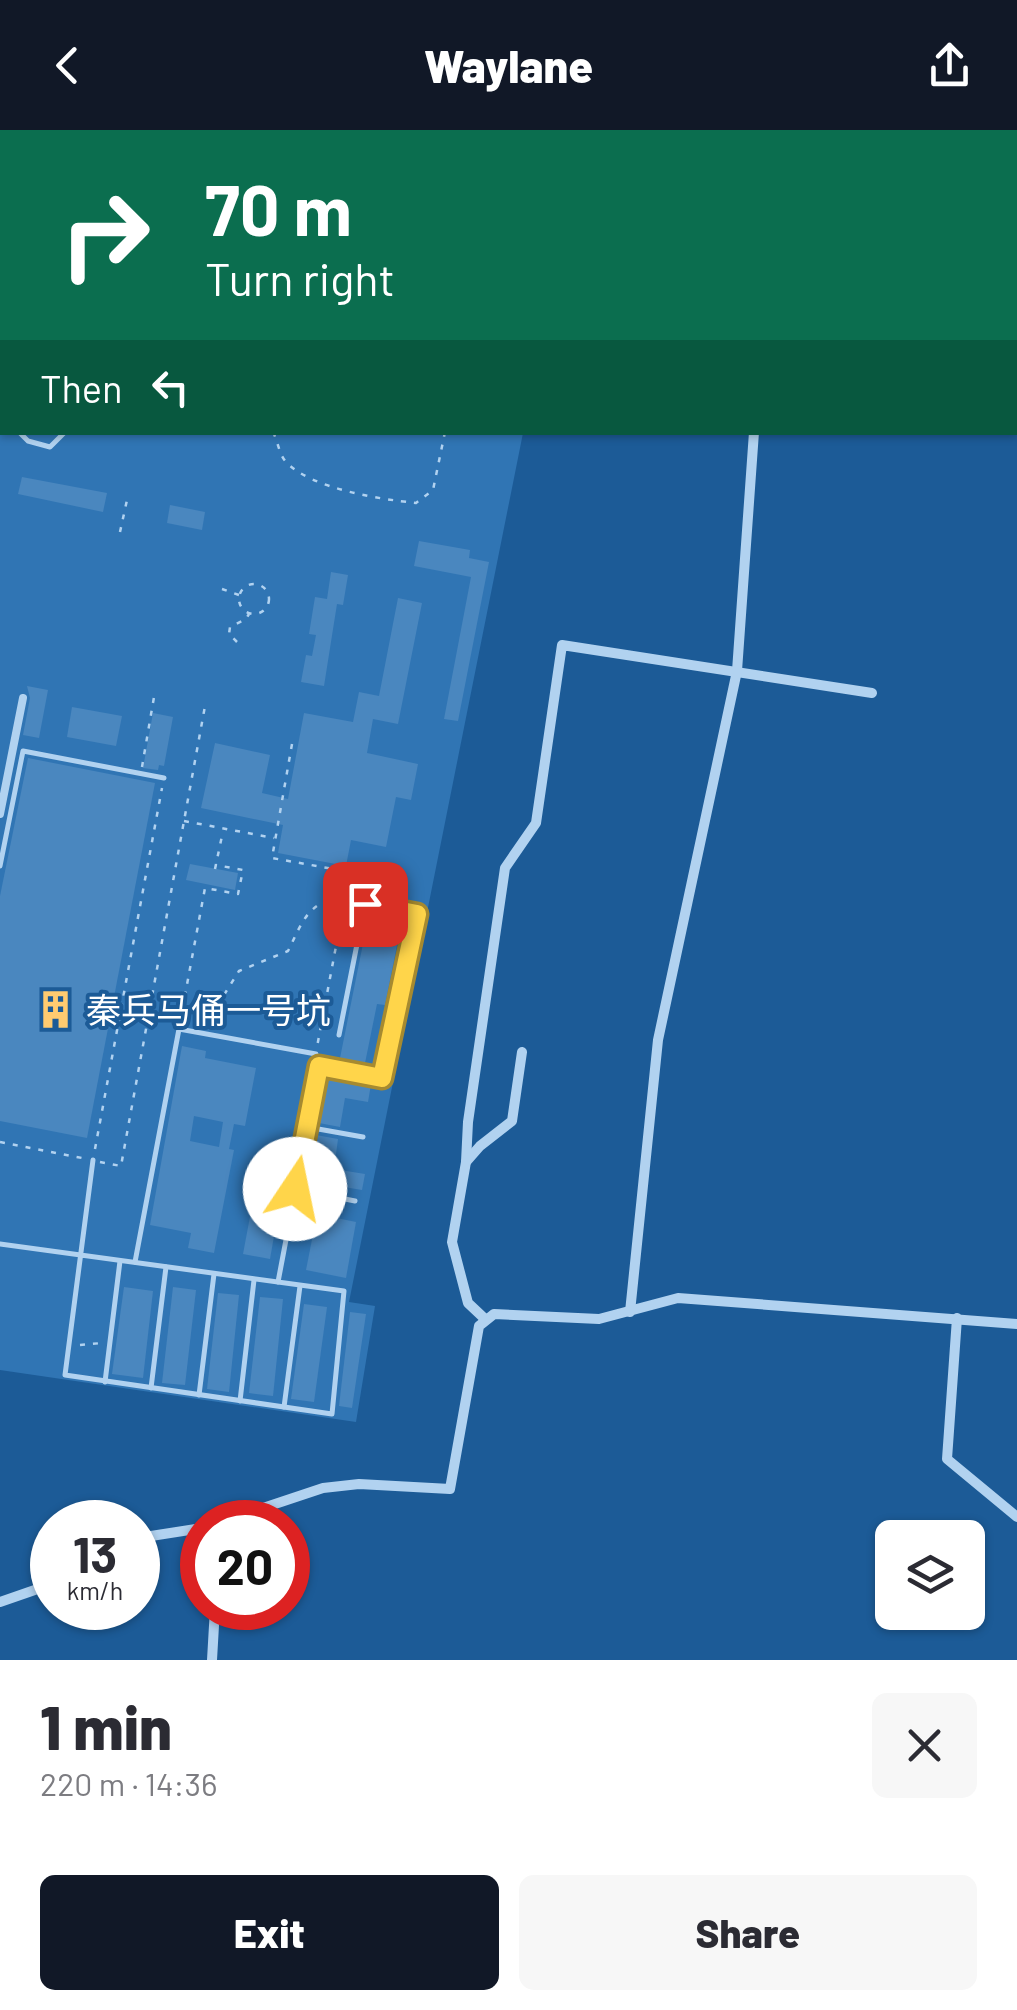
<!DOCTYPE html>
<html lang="en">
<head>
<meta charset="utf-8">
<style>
	body { margin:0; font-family:Barlow,"Noto Sans SC",sans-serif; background:#f7f7f7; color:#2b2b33; height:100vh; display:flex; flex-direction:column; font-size:38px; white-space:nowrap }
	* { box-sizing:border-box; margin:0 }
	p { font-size:32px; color:#7c7c81 }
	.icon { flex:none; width:55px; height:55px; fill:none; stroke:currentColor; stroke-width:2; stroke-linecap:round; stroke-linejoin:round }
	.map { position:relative; height:1530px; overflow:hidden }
	.drawer { display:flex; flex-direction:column; background:#fff; flex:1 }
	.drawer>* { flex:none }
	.top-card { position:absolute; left:0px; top:0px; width:1018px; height:305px; box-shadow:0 2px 8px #0004; background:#0b6e4f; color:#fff; overflow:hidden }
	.tools { position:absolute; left:875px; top:1390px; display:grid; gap:20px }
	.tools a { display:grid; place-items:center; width:110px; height:110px; border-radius:15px; background:#fff; box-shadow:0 2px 8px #0004; font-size:50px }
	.speed { position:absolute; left:30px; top:1370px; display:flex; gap:20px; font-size:50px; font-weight:700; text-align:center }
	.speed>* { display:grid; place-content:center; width:130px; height:130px; border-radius:50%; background:#fff; box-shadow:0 2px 8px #0004; line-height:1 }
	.speed small { font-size:25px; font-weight:400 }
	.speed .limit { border:15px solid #d22; background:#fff; color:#111 }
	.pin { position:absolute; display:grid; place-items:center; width:85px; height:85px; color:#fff; margin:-42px; border-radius:20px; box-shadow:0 5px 15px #0006 }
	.me { position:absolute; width:110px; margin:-55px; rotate:11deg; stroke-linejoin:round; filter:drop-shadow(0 0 8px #0008) }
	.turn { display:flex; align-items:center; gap:35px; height:210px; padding:0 40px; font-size:45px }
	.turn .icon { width:130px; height:130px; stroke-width:2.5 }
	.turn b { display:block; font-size:70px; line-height:85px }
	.then { display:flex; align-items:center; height:95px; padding:0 40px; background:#0003; gap:20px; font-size:38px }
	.round { display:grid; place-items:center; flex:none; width:105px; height:105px; border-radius:15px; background:#f7f7f7 }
	.summary { display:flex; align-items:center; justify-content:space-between; height:170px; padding:0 40px }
	h1 { font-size:60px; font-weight:800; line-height:75px }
	.cta { display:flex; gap:20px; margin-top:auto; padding:20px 40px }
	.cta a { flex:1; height:115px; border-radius:15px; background:#111827; color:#fff; font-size:40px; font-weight:800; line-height:115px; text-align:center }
	.cta a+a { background:#f7f7f7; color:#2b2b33 }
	header { display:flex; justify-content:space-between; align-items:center; height:130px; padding:0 40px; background:#111827; color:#fff; font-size:45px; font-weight:800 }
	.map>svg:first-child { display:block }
</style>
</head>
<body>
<header><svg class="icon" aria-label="back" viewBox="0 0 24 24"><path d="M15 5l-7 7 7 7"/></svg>Waylane<svg class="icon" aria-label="share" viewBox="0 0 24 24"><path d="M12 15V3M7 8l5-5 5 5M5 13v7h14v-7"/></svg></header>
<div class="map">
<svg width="1017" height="1530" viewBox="0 0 1017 1530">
	<rect width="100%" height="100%" fill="#1c5b97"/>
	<!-- green -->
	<polygon fill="#3075b4" points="0,0 584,0 2,2 2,302 523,303 349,1172 375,1176 356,1292 0,1240"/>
	<!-- building -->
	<g fill="#4a87bf" fill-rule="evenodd">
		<polygon points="22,347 107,363 103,382 18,364"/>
		<polygon points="170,375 205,382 202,400 167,393"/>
		<polygon points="419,411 470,420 469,428 489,432 458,591 444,589 471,447 414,436"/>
		<polygon points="331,442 348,445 343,475 337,474 324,556 301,552 306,525 312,526 316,505 309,504 315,467 327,469"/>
		<polygon points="398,468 422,473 398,594 373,589 367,623 418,634 411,670 396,667 386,717 351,710 346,736 278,723 283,695 201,678 215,613 270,625 262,663 288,669 304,583 353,592 359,562 379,566"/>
		<polygon points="27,556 48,560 39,608 23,605 30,568"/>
		<polygon points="72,577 122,586 116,616 67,607"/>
		<polygon points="153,583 173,587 164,636 159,635 158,640 143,638"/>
		<polygon points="28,628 155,653 87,1008 0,991 0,766"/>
		<polygon points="190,734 238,743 235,760 186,750"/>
		<polygon points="368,789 401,795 385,875 377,874 364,938 339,933"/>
		<path d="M182 916 206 921 205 928 256 938 245 996 234 994 229 1019 234 1020 214 1123 188 1118 191 1103 150 1095ZM194 986 223 992 219 1017 190 1011Z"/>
		<polygon points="336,945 371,954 368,972 345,968 340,997 319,993 326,947 336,948"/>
		<polygon points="316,1005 338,1009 334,1039 365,1044 362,1060 307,1051"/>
		<polygon points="260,1033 286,1038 270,1129 243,1124"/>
		<polygon points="317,1084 356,1092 346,1148 306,1140"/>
		<polygon points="124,1157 153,1161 143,1248 112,1244"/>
		<polygon points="173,1157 196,1160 185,1255 162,1253"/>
		<polygon points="218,1163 239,1165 229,1262 207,1259"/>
		<polygon points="260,1167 283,1169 273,1266 249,1263"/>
		<polygon points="304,1174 327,1177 314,1272 291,1269"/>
		<polygon points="350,1182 366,1184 352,1278 339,1276"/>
	</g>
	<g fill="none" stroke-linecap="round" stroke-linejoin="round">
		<!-- path -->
		<g stroke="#b1d2f0" stroke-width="2.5" stroke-dasharray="5 8" stroke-linecap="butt">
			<polyline points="459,0 459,2"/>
			<polyline points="308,2 309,0"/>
			<polyline points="0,31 2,32"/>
			<polyline points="0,75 2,78"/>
			<polyline points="0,101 2,103"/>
			<path d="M273 302C278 312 279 324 286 332 312 359 379 369 416 373L433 360 445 302"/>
			<polyline points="120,402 127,370"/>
			<circle cx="254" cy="469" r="15"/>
			<polyline points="222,459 239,465"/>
			<polyline points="237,512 229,504 230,497 246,489 249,484"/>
			<polyline points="292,614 272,728 350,742 317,917"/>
			<polyline points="142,637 154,567"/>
			<polyline points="184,691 274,708"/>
			<polyline points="215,739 223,701"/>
			<path d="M196 891 219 873 239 841 288 821C304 789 307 773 345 765"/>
			<polyline points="180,892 205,758 238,764 243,740 216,735"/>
			<polyline points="0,1012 82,1028"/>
			<polyline points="95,1019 162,658"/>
			<polyline points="100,1032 121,1036 205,576"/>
			<polyline points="80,1215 102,1213"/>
		</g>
		<!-- service -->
		<g stroke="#b1d2f0" stroke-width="5">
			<polyline points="19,302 28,311 50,317 65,302"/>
			<polyline points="0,736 23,621 164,648"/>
			<polyline points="319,936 382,947 417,784 365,774 339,905"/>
			<polyline points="307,997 363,1007"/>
			<polyline points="295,1059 355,1071"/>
			<polyline points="0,1114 344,1161 332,1284 65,1245 93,1030"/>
			<polyline points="135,1132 179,899 316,924 319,936 278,1152"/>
			<polyline points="105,1252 120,1131"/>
			<polyline points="151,1258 166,1137"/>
			<polyline points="199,1265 214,1144"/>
			<polyline points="240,1271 254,1150"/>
			<polyline points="284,1277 300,1156"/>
		</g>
		<!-- pedestrian -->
		<polyline stroke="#b1d2f0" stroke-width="8" points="0,684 23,568"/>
		<!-- minor -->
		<g stroke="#b1d2f0" stroke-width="10">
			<polyline points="733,0 738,2"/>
			<polyline points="775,2 775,0"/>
			<polyline points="1015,248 1017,251"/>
			<polyline points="466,1032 468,992 505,738 536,693 562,515 872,563"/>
			<polyline points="630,1182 658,910 737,541 754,302"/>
			<polyline points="957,1188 947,1329 1017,1387"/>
			<polyline points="485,1189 468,1173 452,1112 466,1032 480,1016 512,991 522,922"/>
			<polyline points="221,1392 323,1358 359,1354 450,1359 479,1196 494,1184 599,1189 678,1168 1017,1194"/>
			<polyline points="138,1414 151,1406 202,1398"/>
			<polyline points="0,1472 52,1454"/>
			<polyline points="212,1530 215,1478"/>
		</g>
	</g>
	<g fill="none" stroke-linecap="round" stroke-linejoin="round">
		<defs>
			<polyline id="route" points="295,1059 319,936 382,948 417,784 365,774"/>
		</defs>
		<!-- route casing -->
		<use href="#route" stroke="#a68a30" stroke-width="25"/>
		<!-- route -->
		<use href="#route" stroke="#ffd54a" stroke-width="18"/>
	</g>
	<!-- icons -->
	<defs>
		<symbol id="building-bare" viewBox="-9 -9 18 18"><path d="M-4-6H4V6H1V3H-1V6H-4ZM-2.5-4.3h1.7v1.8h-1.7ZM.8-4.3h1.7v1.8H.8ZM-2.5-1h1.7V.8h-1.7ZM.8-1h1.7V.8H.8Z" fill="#ffcb70" stroke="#1c5b97" stroke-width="2.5" paint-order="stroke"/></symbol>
	</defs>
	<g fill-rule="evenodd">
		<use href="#building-bare" x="28" y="852" width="55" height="55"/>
	</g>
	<g text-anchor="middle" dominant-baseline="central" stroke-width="8" stroke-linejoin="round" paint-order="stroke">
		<!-- poi labels -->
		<g font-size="35" fill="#fff" stroke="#1c5b97" text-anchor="start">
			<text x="86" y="879">秦兵马俑一号坑</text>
		</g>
	</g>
</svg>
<div class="tools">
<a><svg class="icon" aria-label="layers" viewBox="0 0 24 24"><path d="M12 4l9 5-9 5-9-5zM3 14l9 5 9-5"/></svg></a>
</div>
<div class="speed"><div>13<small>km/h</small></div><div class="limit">20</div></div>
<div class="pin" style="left:365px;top:774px;background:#d93025"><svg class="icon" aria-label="arrive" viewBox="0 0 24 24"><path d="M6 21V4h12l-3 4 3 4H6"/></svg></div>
<svg class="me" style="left:295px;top:1059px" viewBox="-20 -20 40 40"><circle r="19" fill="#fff"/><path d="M0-13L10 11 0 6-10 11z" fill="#ffd54a"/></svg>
<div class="top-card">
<div class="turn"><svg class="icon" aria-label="right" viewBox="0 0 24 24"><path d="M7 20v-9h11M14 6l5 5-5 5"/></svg><div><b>70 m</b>Turn right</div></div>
<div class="then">Then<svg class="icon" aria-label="left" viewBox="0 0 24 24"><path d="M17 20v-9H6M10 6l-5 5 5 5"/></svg></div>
</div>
</div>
<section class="drawer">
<div class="summary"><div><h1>1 min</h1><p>220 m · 14:36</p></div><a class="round"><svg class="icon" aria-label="close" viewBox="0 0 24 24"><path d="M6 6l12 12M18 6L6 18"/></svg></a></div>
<div class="cta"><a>Exit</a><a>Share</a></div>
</section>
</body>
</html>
